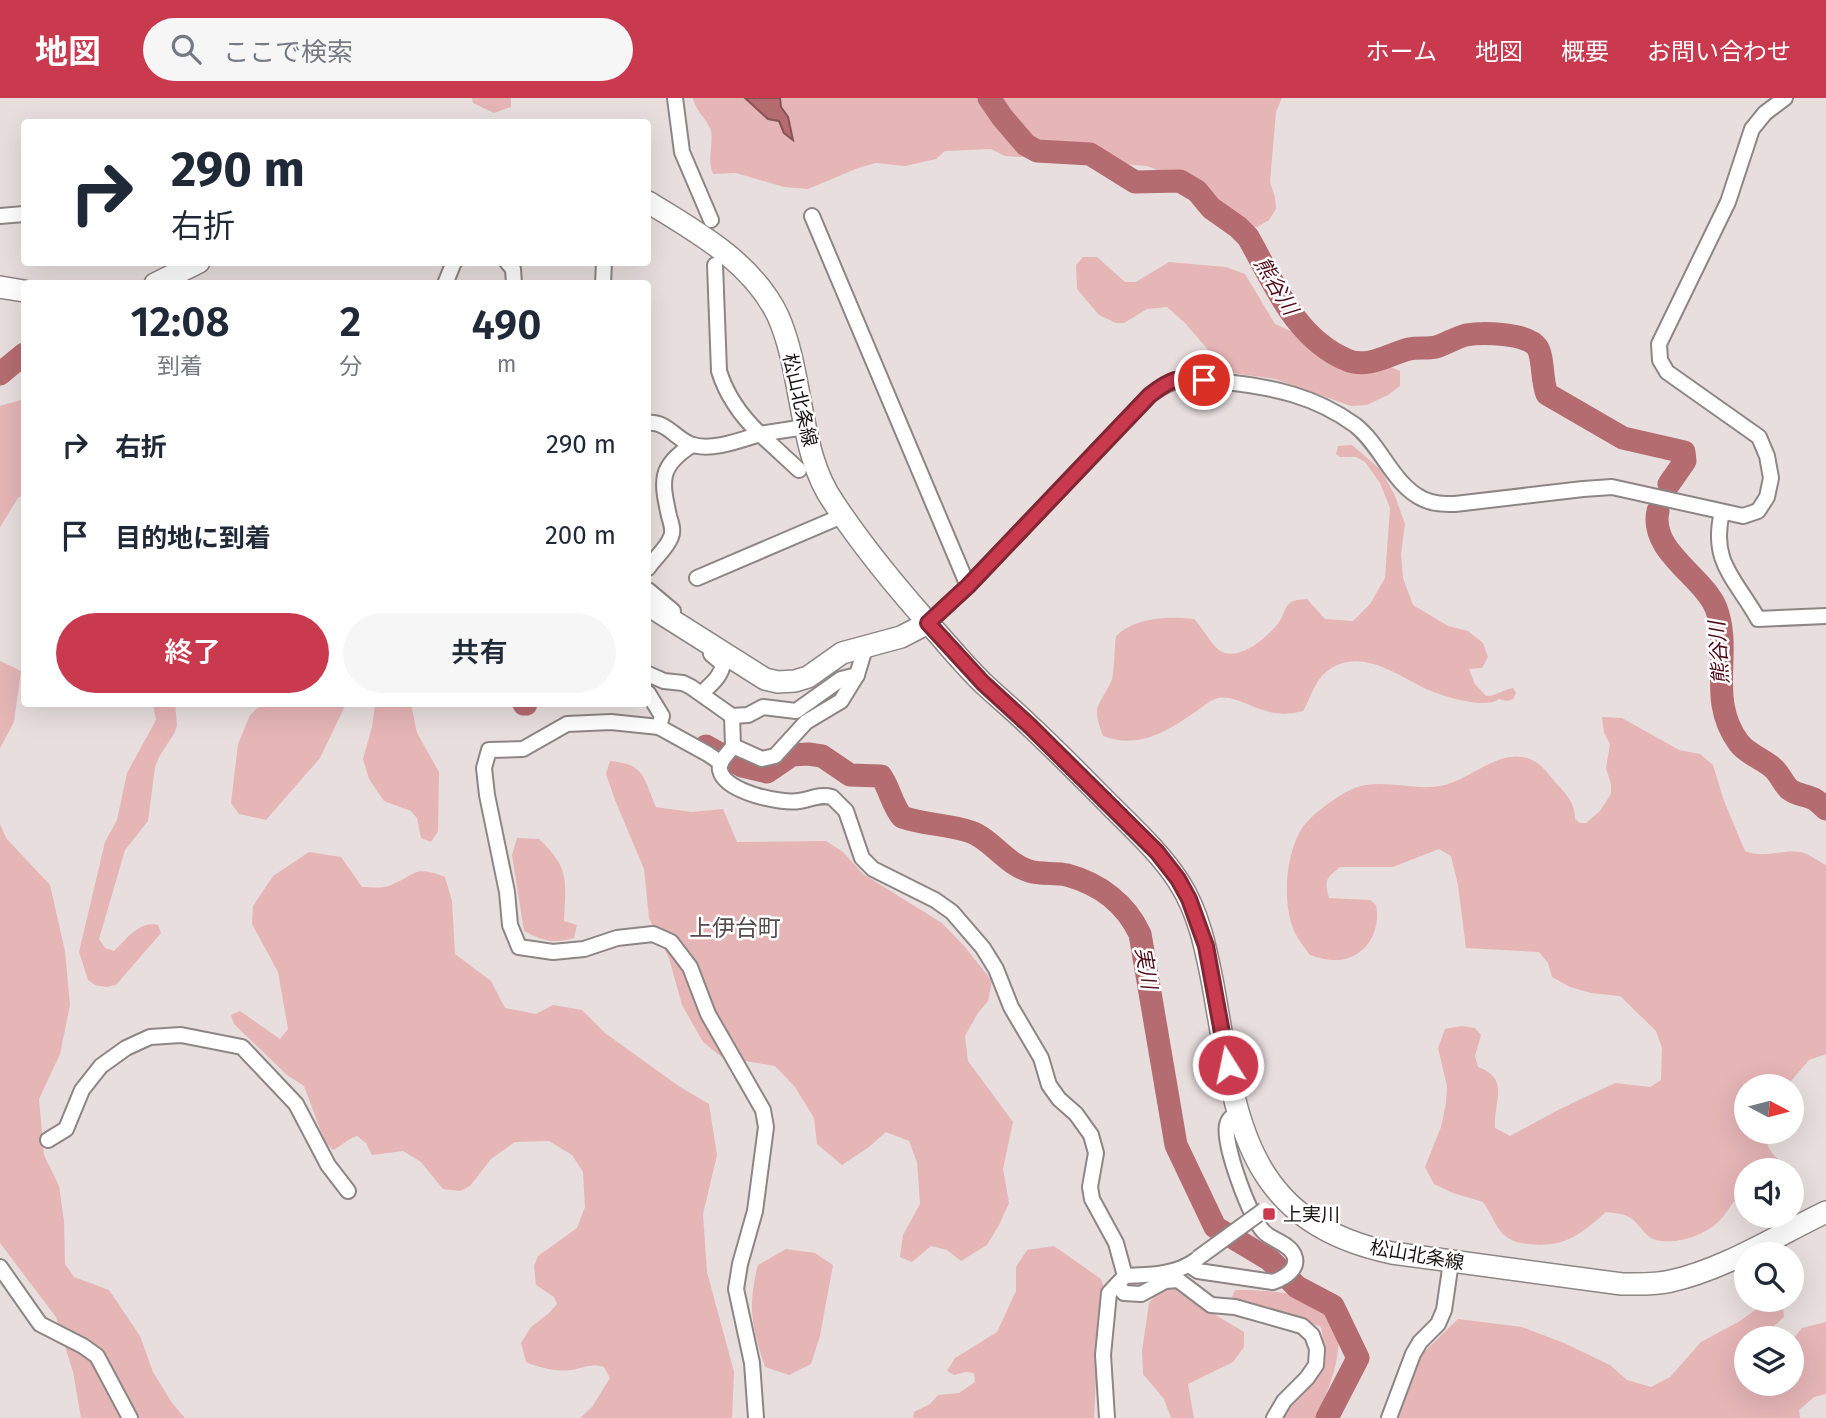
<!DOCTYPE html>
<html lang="ja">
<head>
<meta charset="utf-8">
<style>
	body { margin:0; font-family:"Fira Sans","Noto Sans JP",sans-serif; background:#f6f6f7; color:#1f2937; height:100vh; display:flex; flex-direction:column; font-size:26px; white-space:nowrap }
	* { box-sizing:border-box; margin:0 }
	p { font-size:23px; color:#747a83 }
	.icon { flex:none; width:38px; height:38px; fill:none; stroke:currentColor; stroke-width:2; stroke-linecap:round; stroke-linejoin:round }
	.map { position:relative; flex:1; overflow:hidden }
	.sheet { position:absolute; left:21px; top:182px; width:630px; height:427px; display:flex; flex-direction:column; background:#fff; border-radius:7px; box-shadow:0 7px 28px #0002 }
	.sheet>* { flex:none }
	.hud { position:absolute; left:21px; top:21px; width:630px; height:147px; border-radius:7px; box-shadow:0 7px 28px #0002; background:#fff; color:#1f2937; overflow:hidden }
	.needle { width:46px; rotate:97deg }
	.controls { position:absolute; left:1734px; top:976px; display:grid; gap:14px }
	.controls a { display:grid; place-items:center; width:70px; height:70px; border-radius:50%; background:#fff; box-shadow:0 7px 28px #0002; font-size:35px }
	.pin { position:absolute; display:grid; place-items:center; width:60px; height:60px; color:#fff; margin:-30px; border:4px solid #fff; border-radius:50%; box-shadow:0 2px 7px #0007 }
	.me { position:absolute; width:77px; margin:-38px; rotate:350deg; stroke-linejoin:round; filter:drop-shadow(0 0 5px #0008) }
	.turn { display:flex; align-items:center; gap:24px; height:147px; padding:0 35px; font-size:32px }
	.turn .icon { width:91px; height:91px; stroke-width:2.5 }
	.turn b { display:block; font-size:49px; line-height:60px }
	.eta { display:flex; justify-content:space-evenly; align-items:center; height:119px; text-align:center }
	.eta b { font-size:42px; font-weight:600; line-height:49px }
	.button { display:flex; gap:14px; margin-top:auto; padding:14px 35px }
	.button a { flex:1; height:80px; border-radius:42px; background:#ca3a4f; color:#fff; font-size:28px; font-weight:600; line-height:80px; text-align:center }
	.button a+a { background:#f6f6f7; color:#1f2937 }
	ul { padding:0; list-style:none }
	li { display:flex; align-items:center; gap:21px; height:91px; padding:0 35px }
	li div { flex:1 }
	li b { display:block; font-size:26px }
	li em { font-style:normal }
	header { display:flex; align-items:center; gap:42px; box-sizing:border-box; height:98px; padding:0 35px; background:#ca3a4f; color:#fff }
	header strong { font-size:33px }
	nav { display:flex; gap:38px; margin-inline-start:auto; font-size:24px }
	.search { width:490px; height:63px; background:#f6f6f7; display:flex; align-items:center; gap:18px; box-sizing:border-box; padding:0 24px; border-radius:38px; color:#747a83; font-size:26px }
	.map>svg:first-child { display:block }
</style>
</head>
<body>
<header>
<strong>地図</strong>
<div class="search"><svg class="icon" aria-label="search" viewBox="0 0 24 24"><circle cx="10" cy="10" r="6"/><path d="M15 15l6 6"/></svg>ここで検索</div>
<nav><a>ホーム</a><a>地図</a><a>概要</a><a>お問い合わせ</a></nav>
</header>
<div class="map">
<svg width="1826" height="1320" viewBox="0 0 1826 1320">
	<rect width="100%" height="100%" fill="#e8dede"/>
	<!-- green -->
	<g fill="#e6b5b6">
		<polygon points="472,0 511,0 511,9 494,15 473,5"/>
		<path d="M693 0H745L768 21 779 23 784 35 792 41C791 25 781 14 780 0H1282L1276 14 1270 84 1275 99 1276 111 1269 122 1257 129 1239 127 1206 100 1162 74 1147 68 1123 66 1099 58 1019 59 1005 58 991 51 945 53 936 61 905 68 876 65 858 70 808 91 784 89 736 75 713 76C706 59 715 44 710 30 705 19 695 12 693 0Z"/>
		<polygon points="1083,159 1097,159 1125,184 1136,184 1169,164 1226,169 1245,176 1275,226 1361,265 1386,267 1400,273 1400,288 1388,297 1367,307 1351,308 1275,281 1232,275 1216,261 1185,225 1167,209 1147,211 1124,225 1116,225 1099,217 1077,191 1076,167"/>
		<polygon points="24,248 24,266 7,278 0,288 0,261"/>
		<polygon points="24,301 24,397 18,400 0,429 0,308"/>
		<path d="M1352 347 1381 372 1395 398 1405 426 1401 456 1403 480 1413 507 1448 528 1468 533 1483 545 1488 559 1482 570 1469 571 1475 586 1486 598C1497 598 1503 591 1513 590L1516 595 1513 601 1507 603 1499 601C1485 612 1442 598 1426 591 1396 576 1357 547 1325 575 1315 583 1310 601 1303 613 1291 616 1279 617 1266 613 1250 609 1231 595 1215 601 1207 604 1199 612 1192 616 1165 635 1136 651 1103 638 1091 607 1099 609 1111 584 1115 575 1114 550 1116 538 1136 519 1168 518 1194 521 1202 529 1211 546 1219 552 1238 566 1269 538 1280 523 1283 518 1284 512 1287 508 1292 501 1300 502 1307 501L1325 521 1353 523 1370 506 1385 480 1390 410 1380 385 1365 364 1356 359H1340L1336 356 1338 348Z"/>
		<polygon points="0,563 21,573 14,624 0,650"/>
		<path d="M153 606H175L177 627 175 634 159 659 155 669 148 723 125 752 99 841 105 850 114 853C126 842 139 822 158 827L161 835 116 887 106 889 95 887 88 882 79 854 105 744 117 722 127 675 156 622Z"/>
		<polygon points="262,606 346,606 320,660 266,722 239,716 231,705 238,646 250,617"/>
		<polygon points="375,606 411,606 417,635 439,674 438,733 431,744 421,740 417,720 411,713 384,703 369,681 363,661 372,629"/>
		<path d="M1602 619 1622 620 1679 652 1700 656 1713 667 1724 703 1745 753C1764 761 1781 751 1801 754 1809 756 1818 763 1826 767V956L1809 962 1786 989H1746V1034H1766C1765 1056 1779 1058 1788 1073H1746V1094C1729 1105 1733 1108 1721 1121 1707 1137 1677 1147 1656 1142 1643 1138 1638 1122 1627 1118 1621 1115 1612 1115 1606 1114 1580 1137 1564 1150 1528 1146 1518 1145 1511 1143 1503 1136 1495 1128 1490 1113 1483 1104L1453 1095 1434 1086 1425 1069 1441 1029 1446 1005 1447 988 1438 950 1445 931 1462 928 1475 930 1481 937 1475 958 1478 969C1511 981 1493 1004 1495 1030L1510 1038 1558 1012 1615 985 1650 989 1661 982 1662 950 1656 933 1620 898 1591 895 1570 889 1552 879 1548 865 1539 854 1466 850 1458 787 1451 758 1439 751 1393 769H1340C1326 781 1324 781 1329 800L1370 802 1376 807C1382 835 1363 864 1332 862 1325 862 1317 859 1310 857 1305 850 1299 843 1295 835 1282 807 1285 758 1301 732 1310 717 1339 696 1355 690 1381 680 1414 693 1440 688 1471 683 1502 646 1534 663 1542 667 1550 678 1556 685 1567 697 1575 705 1575 721L1580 725H1586L1600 713 1611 696V686L1606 670 1610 646 1604 635Z"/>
		<path d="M610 663C645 666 643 679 656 709L691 714 723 711 737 744 826 743 843 754 863 776 942 825 965 849 992 883 988 903 978 915 965 938 968 963 1013 1024 1003 1071 1009 1105 999 1127 987 1147 961 1163 947 1152 931 1148 912 1164 900 1159 903 1137 920 1106 917 1064 909 1043 886 1034 869 1049 842 1067 817 1046 814 1020 795 989 775 968 722 959 703 944 682 907 669 860 649 820 644 771 615 702 606 676Z"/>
		<polygon points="0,726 6,740 50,787 65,853 70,907 60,956 39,1001 44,1057 59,1088 64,1123 65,1166 74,1179 109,1192 140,1238 153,1274 172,1305 185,1320 81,1320 73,1274 56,1219 0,1145"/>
		<path d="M517 740 539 741C570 770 566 783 564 823L577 827 574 840C555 846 542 843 524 833L512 757Z"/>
		<path d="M309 754 341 759 362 789C371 789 383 791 391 787 418 776 413 767 445 779L452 803 455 856 491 883 505 910 536 916 553 907 582 912 605 935 680 989 709 1006 717 1057 703 1116 707 1174 734 1274 732 1320H580L592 1309 610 1280 604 1269C590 1265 584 1270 571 1272 556 1274 540 1270 526 1264L521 1245 531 1229 548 1216 557 1206 554 1199 536 1187 534 1168 538 1158 577 1130 585 1109 583 1074 572 1057 549 1043 515 1044 491 1061 470 1088 460 1093 443 1091 421 1064 403 1053 372 1057 366 1045 357 1038C347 1041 342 1048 333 1052L325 1044 304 988 287 977 234 926 231 917 240 913 280 941 288 931 278 874 252 826 253 808 273 778Z"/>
		<polygon points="1054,1148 1101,1181 1105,1192 1097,1260 1094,1320 913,1320 914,1314 930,1306 938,1297 959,1295 975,1284 974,1275 966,1274 954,1277 947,1273 955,1260 997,1234 1016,1193 1016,1169 1027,1152"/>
		<path d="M786 1151 815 1155 833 1167 820 1238 811 1266 789 1277 765 1269C752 1230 747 1208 758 1167Z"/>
		<polygon points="1174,1190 1187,1200 1244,1234 1244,1249 1233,1264 1188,1286 1194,1320 1171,1320 1164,1301 1143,1276 1142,1253 1149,1205 1161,1191"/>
		<path d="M1235 1192C1262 1192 1310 1193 1330 1215 1351 1240 1328 1295 1316 1320H1277C1307 1299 1330 1267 1321 1229 1297 1217 1248 1215 1232 1199Z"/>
		<polygon points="1768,1203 1776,1204 1783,1209 1784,1219 1771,1231 1767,1241 1746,1241 1746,1286 1792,1286 1792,1242 1802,1230 1826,1224 1826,1296 1814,1299 1799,1312 1800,1320 1398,1320 1421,1257 1458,1221 1522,1229 1564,1245 1610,1267 1627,1282 1651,1289 1670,1279 1701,1244 1740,1223"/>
	</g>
	<!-- water -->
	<polygon fill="#b56c70" stroke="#865254" stroke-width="2" points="745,0 780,0 781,9 788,19 793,42 784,35 779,23 768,21"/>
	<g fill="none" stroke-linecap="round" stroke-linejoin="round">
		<!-- river -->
		<g stroke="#b56c70" stroke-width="23">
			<path d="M989 0 1002 19 1026 47 1037 53 1090 56 1135 84 1180 83 1197 93 1211 110 1238 129 1248 139C1274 185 1295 240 1347 262 1368 271 1389 256 1409 251 1418 249 1427 251 1436 249 1446 246 1455 240 1466 237 1482 234 1528 235 1537 249 1544 259 1541 282 1547 296L1623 340 1684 354 1685 363 1669 386"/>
			<polyline points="0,276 24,256"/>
			<path d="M1658 413C1649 453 1703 478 1716 510 1733 555 1706 601 1739 645 1747 656 1763 661 1773 670 1780 676 1783 685 1789 691 1796 697 1806 697 1814 701 1818 703 1822 708 1826 711"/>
			<polyline points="524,606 526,606"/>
			<path d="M706 648 742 668 767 674 792 657 808 656 822 658 850 677 881 678C890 691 892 707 902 719 924 727 949 726 971 734 991 741 1006 766 1029 773 1041 777 1055 774 1067 777 1100 786 1126 806 1140 836L1176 1047 1215 1129 1270 1162 1297 1189 1333 1208 1358 1260 1327 1320"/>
		</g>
		<defs>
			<g id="street">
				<polyline points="675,0 682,54 711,122"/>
				<polyline points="0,118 24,116"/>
				<polyline points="812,118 968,488"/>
				<polyline points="507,164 513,171 514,186"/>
				<path d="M715 167 719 273C727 299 741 318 760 336L805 329"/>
				<polyline points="445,186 454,164"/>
				<polyline points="603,186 604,164"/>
				<path d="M648 325C666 323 675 340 690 346 710 354 741 342 760 336L799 372"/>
				<path d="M1722 414C1710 464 1735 480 1758 521L1826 518"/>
				<path d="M648 470C654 461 667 450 671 439 674 432 671 425 669 418 661 382 659 368 692 347"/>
				<polyline points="697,480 842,418"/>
				<polyline points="648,492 673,513"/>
				<path d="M928 525 968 488 1150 297C1179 275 1191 281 1225 284 1273 289 1315 298 1355 327 1381 347 1393 387 1423 401 1433 406 1444 406 1455 406L1583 391 1612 389 1743 418 1758 413 1767 399 1771 380 1767 358 1759 339 1667 274 1660 262 1659 246 1728 104 1752 31 1765 15 1785 0"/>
				<polyline points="648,576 664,583 683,585 691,589 732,618 748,617 763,609 796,613 841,581 857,577 866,547"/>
				<polyline points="648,595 662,618 659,629 611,624 567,626 523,651 489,652 484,670 487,697 507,794 510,827 519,849 553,854 584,851 617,840 653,836 671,844 690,869 708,916 763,1012 766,1029 755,1113 740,1166 736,1191 752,1265 756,1320"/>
				<path d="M702 595C711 586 721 579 723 566L711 556 712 554"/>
				<path d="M732 618 733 648C729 655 718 663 720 672 724 694 781 706 799 703 812 701 819 696 832 699L846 713 862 760 873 771 935 802 952 814 983 850 996 871 1011 909 1041 960 1049 987 1059 1001 1076 1016 1091 1037 1096 1055 1090 1089 1092 1101 1116 1145 1125 1178"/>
				<polyline points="659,629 708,656 721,665"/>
				<polyline points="733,648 762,661 775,658 806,624 841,603 857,577"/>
				<polyline points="48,1042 66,1031 82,992 101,968 126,950 150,939 181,937 242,949 296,1006 328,1067 348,1093"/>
				<path d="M1189 1167 1198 1173 1273 1184C1284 1180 1300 1171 1294 1157 1290 1146 1272 1142 1264 1134 1250 1120 1223 1047 1227 1027 1228 1021 1232 1018 1237 1015"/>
				<polyline points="0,1169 40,1226 83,1248 97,1258 130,1320"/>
				<polyline points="1118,1187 1124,1195 1141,1196 1165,1183 1178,1182 1211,1207 1235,1209 1302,1228 1312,1237 1317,1251 1316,1267 1307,1280 1284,1303 1274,1320"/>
				<path d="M1107 1320 1103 1257 1109 1195 1125 1178C1149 1177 1176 1177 1196 1162"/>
				<polyline points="1389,1320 1413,1256 1420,1244 1438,1226 1444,1212 1451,1164"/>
			</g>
			<g id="primary">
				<path d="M648 104C697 134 752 164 778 218 789 243 794 270 799 297 806 334 812 374 834 405 865 452 901 495 939 537 954 554 969 572 985 587 1000 601 1016 614 1030 628 1058 654 1085 682 1112 709 1136 733 1161 756 1179 784 1199 815 1206 851 1213 887 1236 1014 1240 1123 1392 1155L1622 1186C1638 1186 1655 1187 1671 1183 1725 1171 1776 1138 1826 1114"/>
				<polyline points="155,186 199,164"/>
				<polyline points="0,189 24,193"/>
				<polyline points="648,507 765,581 778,584 795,583 808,579 842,555 901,539 928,525"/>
			</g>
		</defs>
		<!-- street casing -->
		<use href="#street" stroke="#8e8585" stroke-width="18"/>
		<!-- primary casing -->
		<use href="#primary" stroke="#8e8585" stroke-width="24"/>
		<!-- street -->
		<use href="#street" stroke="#fff" stroke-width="14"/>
		<!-- primary -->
		<use href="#primary" stroke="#fff" stroke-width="21"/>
		<defs>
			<polyline id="street-bridge" points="1198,1160 1264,1112"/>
		</defs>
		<!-- street-bridge casing -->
		<use href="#street-bridge" stroke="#8e8585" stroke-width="18" stroke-linecap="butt"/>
		<!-- street-bridge -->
		<use href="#street-bridge" stroke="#fff" stroke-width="14"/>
	</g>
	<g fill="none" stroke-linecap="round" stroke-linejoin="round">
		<defs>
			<path id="route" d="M1204 282C1177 279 1172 280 1150 297L968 488 928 525 983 585 1030 628 1157 754 1178 781 1189 801 1206 848 1228 967"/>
		</defs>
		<!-- route casing -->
		<use href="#route" stroke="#832633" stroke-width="18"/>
		<!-- route -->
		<use href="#route" stroke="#ca3a4f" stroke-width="12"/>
	</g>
	<!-- markers -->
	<rect fill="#ca3a4f" stroke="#fff" stroke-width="2.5" x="1262" y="1109" width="14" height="14" rx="3.5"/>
	<g text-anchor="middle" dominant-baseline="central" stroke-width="5" stroke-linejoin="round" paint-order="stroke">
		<!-- street labels -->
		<g font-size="19" fill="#181414" stroke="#fff">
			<text transform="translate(800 302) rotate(77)">松山北条線</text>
			<text transform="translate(1417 1157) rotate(10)">松山北条線</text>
		</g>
		<!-- poi labels -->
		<g font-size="19" fill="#181414" stroke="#fff" text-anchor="start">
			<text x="1283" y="1116">上実川</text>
		</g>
		<!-- water labels -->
		<g font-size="21" font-style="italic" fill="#510d19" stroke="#fff">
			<text transform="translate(1276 188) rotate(59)">熊谷川</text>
			<text transform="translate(1719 555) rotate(-94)">熊谷川</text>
			<text transform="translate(1146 870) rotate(80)">実川</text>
		</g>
		<!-- quarter labels -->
		<g font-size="23" fill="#554d4d" stroke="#fff">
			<text x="735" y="830">上伊台町</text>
		</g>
	</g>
</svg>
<div class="controls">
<a><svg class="needle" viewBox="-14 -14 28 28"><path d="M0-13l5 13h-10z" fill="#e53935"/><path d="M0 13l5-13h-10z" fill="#747a83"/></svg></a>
<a><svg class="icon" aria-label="sound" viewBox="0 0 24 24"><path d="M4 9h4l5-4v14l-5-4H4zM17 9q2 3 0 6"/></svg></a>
<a><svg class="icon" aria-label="search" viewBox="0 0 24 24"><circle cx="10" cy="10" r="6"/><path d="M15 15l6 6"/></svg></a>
<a><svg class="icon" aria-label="layers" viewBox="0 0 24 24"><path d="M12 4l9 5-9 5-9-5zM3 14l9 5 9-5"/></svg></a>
</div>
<div class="pin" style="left:1204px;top:282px;background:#d93025"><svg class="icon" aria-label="arrive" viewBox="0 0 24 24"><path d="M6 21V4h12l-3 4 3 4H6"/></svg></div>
<svg class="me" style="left:1228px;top:967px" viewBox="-20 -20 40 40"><circle r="17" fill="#ca3a4f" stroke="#fff" stroke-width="3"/><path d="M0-11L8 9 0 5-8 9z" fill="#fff"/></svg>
<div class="hud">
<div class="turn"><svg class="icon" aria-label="right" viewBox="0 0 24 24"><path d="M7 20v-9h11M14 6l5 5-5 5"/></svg><div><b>290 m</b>右折</div></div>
</div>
<section class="sheet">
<div class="eta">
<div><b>12:08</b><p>到着</p></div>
<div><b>2</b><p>分</p></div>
<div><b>490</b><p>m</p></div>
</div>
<ul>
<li><svg class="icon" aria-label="right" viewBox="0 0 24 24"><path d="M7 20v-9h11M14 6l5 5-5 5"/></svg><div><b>右折</b></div><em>290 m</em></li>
<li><svg class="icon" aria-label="arrive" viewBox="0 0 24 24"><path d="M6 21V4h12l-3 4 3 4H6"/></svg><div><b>目的地に到着</b></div><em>200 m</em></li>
</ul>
<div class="button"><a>終了</a><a>共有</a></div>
</section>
</div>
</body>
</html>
